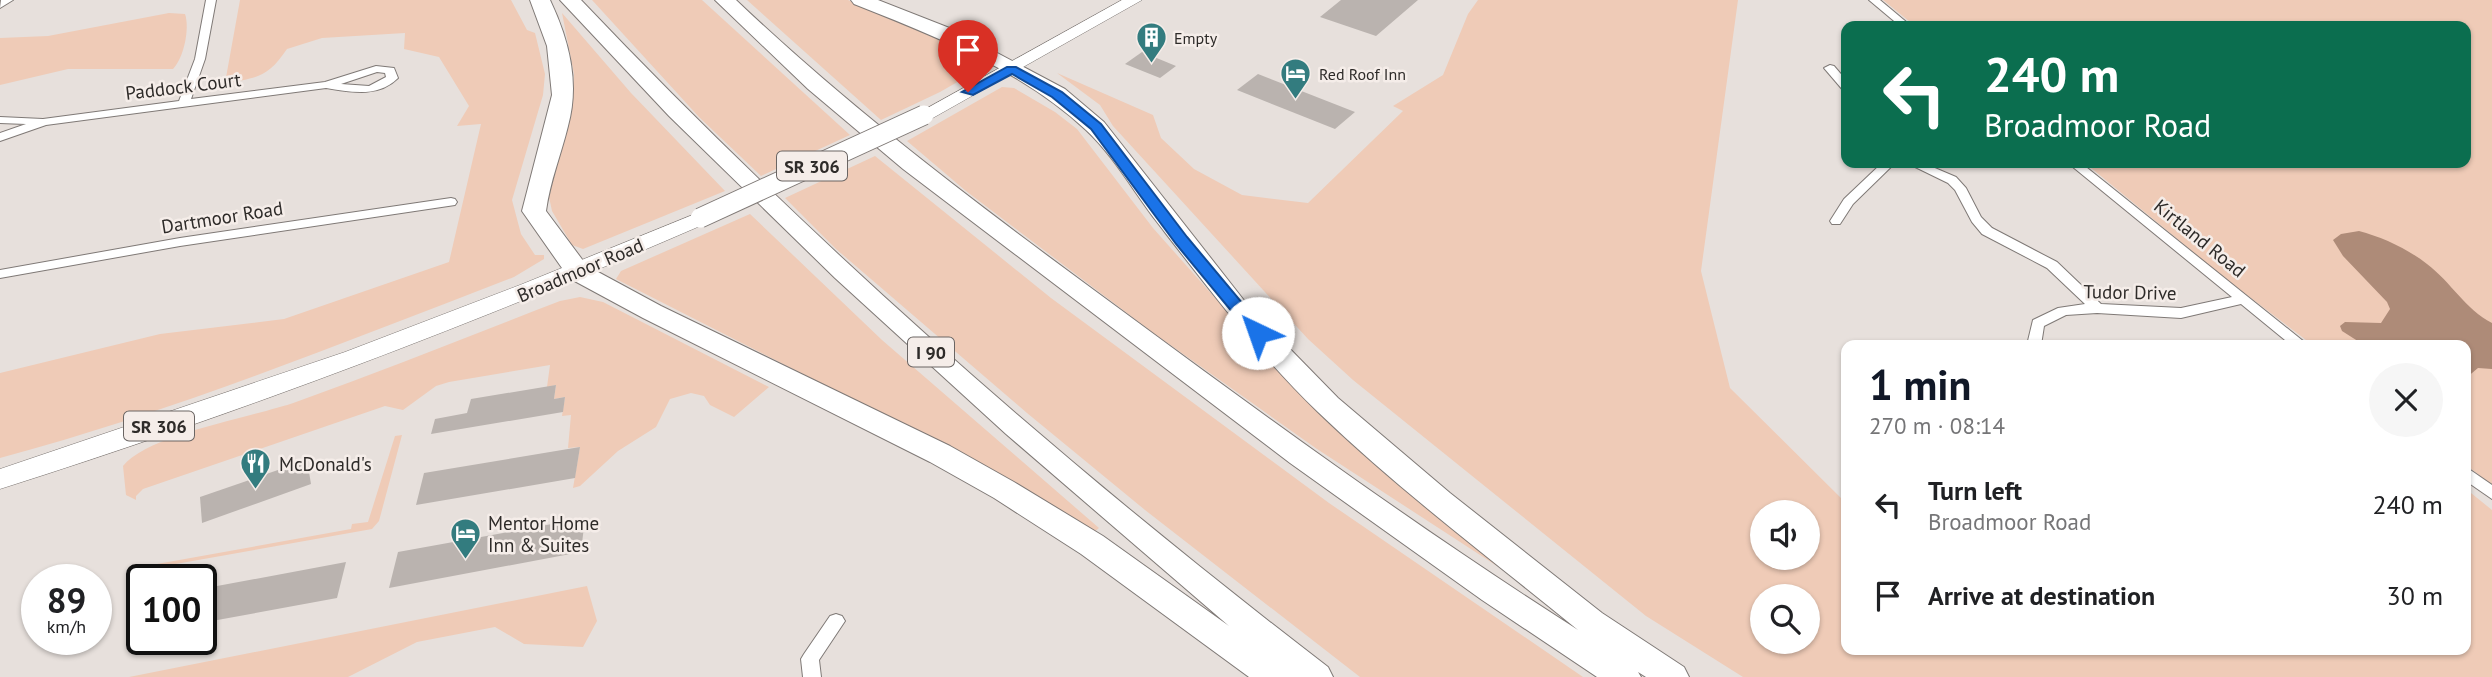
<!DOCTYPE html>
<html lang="en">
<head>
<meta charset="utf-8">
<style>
	body { margin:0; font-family:"PT Sans",sans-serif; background:#f6f6f6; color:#202124; height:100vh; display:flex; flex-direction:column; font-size:26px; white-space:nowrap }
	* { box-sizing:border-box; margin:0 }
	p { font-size:23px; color:#757577 }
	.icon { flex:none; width:38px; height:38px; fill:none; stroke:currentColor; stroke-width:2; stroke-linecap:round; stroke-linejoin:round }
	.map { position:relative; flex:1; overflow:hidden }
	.details { position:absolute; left:1841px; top:340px; width:630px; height:315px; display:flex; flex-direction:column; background:#fff; border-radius:14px; box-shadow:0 2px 5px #0004 }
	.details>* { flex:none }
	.guide { position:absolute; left:1841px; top:21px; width:630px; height:147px; border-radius:14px; box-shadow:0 2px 5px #0004; background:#0b6e4f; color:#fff; overflow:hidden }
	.fabs { position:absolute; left:1750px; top:500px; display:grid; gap:14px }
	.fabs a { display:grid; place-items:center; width:70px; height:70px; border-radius:50%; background:#fff; box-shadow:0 2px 5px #0004; font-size:35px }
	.speed { position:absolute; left:21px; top:564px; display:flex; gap:14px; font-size:35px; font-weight:700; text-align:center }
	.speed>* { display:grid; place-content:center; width:91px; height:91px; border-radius:50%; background:#fff; box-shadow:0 2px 5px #0004; line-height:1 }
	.speed small { font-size:18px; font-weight:400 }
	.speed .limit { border:4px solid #111; border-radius:10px; background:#fff; color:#111 }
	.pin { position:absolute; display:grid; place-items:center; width:60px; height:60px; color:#fff; margin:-72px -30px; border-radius:50% 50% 50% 0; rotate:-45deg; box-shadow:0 0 7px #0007 }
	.pin .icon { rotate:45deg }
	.me { position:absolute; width:77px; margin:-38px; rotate:318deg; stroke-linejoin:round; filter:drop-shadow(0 0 5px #0008) }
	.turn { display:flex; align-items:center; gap:24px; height:147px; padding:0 28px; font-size:32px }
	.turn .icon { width:91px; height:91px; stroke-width:2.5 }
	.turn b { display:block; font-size:49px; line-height:60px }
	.round { display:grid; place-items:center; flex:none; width:74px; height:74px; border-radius:37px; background:#f6f6f6 }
	.overview { display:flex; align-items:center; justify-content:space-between; height:119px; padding:0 28px }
	h1 { font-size:42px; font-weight:600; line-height:52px; color:#111827 }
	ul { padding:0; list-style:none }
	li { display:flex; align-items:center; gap:21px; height:91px; padding:0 28px }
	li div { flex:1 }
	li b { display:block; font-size:26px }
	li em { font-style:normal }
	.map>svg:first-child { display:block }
</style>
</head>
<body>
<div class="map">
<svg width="2492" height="677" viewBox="0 0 2492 677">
	<rect width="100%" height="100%" fill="#e7e0dc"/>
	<!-- green -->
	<g fill="#efcbb7" fill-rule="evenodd">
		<path d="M240 0H511L527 30 535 33 545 74 543 95 512 200 521 234 535 255H544V259L514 277C345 342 175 411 0 458V373L160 334 284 319 449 262 481 124 457 126 469 106 439 57 404 49 405 33 322 38 287 49C268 77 258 78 225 83Z"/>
		<polygon points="592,0 702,0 850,135 761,176 699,117"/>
		<polygon points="747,0 848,0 966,49 987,65 940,92 881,120"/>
		<path d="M1478 0H1738L1701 271 1730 388 1846 503V649H2466V489L2492 510V677H1743L1646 616 1353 380 1308 339 1113 126 1100 105 1057 73 1153 115 1161 138 1194 169 1242 195 1308 203 1403 111 1393 106 1443 75 1468 14ZM1762 513H1808V558H1762ZM1762 597H1808V642H1762Z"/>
		<polygon points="1883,0 2492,0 2492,485 2466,465 2466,345 2308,345 2304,341 2306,340 2226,279 2085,163 2466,163 2466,26 1915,26"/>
		<path d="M169 13 185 14C190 28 184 58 173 69H68L0 85V38L48 36Z"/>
		<polygon points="562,13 631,93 725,191 583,249 572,245 552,211 549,197 572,106 574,74"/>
		<polygon points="1002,87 1014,88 1055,112 1077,129 1153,228 1263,352 1497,566 1317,449 1152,332 966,191 907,141"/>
		<polygon points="875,156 1051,298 1329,503 1583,677 1360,677 1145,510 1027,413 836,249 785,198"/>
		<polygon points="750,214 882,340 1099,528 1093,533 996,472 616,279 621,271"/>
		<path d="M580 297 603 302 769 387 734 417 710 405 704 396 691 393 670 399 656 427 618 451 580 486 573 488 580 447 568 448 571 415 562 416 565 397 554 399 556 385 547 387 550 365 449 382 436 386 403 410 385 406 143 489 136 496V500L126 495 123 466C149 434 254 417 296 402 385 370 472 335 560 301Z"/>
		<polygon points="402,435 379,521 372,529 153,568 157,564 351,529 352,524 368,522 395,436"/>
		<polygon points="587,586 597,621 583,647 524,644 495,627 417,642 348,677 129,677"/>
	</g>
	<!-- water -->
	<path fill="#ae8b78" d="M2359 231C2382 237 2408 249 2427 264 2451 282 2465 309 2492 323V369L2478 368 2466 378V345H2364L2342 331 2340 326 2345 322 2381 323 2390 309 2387 302 2343 256 2333 240 2341 234Z"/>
	<!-- building -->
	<g fill="#bab3af">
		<polygon points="1341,0 1418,0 1376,36 1320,17"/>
		<polygon points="1142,52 1176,66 1160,78 1125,64"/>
		<polygon points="1258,74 1355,112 1335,129 1237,90"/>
		<polygon points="556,385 554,399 565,397 563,412 431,434 435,419 467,413 471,399"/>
		<polygon points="580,447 575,478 416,505 424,473"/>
		<polygon points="307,460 311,484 202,523 200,497"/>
		<polygon points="585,518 581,552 389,588 398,552"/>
		<polygon points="346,562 337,598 201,623 201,589"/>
	</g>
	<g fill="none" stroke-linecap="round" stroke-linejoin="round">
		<defs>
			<g id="minor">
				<polygon points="13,0 0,8 1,0"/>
				<path d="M206 0H216L205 59 191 99 325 82 376 66 394 68 398 78C378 98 351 92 326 88L46 125 0 141V133L26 124 0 123V117L43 119 179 101 195 59ZM377 72 385 73 386 77 369 86 341 84Z"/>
				<polygon points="1869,0 1880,0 1911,26 1900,26"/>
				<polygon points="1830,65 1834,66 1846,80 1846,90 1842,89 1824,68"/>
				<polygon points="1882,163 1895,163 1853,204 1840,224 1832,224 1830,221 1844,199"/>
				<polygon points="1907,163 1923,163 1956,177 1966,188 1981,217 1992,228 2057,262 2101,304 2181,308 2232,297 2068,163 2081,163 2308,345 2291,345 2241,304 2181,318 2097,313 2066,315 2044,326 2041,345 2027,345 2033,320 2058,308 2085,304 2047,268 1982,234 1972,222 1955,190 1948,183"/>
				<polygon points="451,198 455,199 457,202 455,205 180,246 0,278 0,270 180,238"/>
				<polygon points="2466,467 2492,485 2492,499 2466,481"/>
				<polygon points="836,614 842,616 845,621 819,660 821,677 803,677 801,659 804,654 830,616"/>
			</g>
			<g id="primary">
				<polygon points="1122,0 1142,0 931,119 917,119 915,115"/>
				<path d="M700 212 710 218 707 223C477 323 240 413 0 489V469L345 352 520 285Z"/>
			</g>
			<g id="motorway">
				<path d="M530 0H550C569 40 580 82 568 126 561 155 550 181 546 211L587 266 661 306 950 446 1014 482 1103 536 1229 626 1006 434 835 278 669 116 560 0H581C810 241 1063 464 1328 667L1333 677H1249L1081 554 994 498 930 462 643 318 569 278 522 211 552 95 547 46Z"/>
				<path d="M715 0H736C860 118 998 220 1136 321 1281 428 1426 533 1578 630 1491 559 1399 490 1318 412 1258 354 1208 288 1157 222 1134 192 1113 155 1086 130 1022 70 935 36 854 4L851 0H878L952 29 1065 89 1104 122 1250 308 1338 398 1450 493 1602 613 1684 667 1689 677H1646L1638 672 1641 677H1597L1482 600 1290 463 903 169 808 89Z"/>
			</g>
		</defs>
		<!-- minor casing -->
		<use href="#minor" stroke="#7f7976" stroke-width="2"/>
		<!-- primary casing -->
		<use href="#primary" stroke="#7f7976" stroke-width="1"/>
		<!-- motorway casing -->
		<use href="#motorway" stroke="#7f7976" stroke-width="2"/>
		<!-- minor -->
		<use href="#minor" fill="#fff" fill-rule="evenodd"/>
		<!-- primary -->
		<use href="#primary" fill="#fff" fill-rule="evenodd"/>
		<!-- motorway -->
		<use href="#motorway" fill="#fff" fill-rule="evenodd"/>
		<defs>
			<polyline id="primary-bridge" points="700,218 924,115"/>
		</defs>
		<!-- primary-bridge casing -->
		<use href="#primary-bridge" stroke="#7f7976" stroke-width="21" stroke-linecap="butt"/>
		<!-- primary-bridge -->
		<use href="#primary-bridge" stroke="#fff" stroke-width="19"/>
	</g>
	<!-- route -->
	<polygon fill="#1a73e8" stroke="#114b97" stroke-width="2" points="1007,67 1016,67 1062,92 1101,124 1187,237 1264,329 1264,336 1252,336 1176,244 1091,129 1052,97 1012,74 973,95 962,92"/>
	<!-- icons -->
	<defs>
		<symbol id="building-pin" viewBox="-11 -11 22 30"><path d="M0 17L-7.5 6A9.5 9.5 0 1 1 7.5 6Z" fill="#337c7f" stroke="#f5ede9"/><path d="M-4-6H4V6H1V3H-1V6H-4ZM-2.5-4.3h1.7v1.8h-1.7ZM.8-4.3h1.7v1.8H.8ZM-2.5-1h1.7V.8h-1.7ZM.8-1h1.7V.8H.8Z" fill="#fff"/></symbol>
		<symbol id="hotel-pin" viewBox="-11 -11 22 30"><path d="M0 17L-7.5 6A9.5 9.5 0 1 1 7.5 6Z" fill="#337c7f" stroke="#f5ede9"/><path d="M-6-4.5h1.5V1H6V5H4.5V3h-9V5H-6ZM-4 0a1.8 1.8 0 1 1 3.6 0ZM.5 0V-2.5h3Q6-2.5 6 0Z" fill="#fff"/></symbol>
		<symbol id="restaurant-pin" viewBox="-11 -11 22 30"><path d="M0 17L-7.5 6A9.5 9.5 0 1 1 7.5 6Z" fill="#337c7f" stroke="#f5ede9"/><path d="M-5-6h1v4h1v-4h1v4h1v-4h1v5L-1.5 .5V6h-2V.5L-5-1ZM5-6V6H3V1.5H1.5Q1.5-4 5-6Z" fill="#fff"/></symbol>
	</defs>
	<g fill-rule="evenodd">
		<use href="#building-pin" x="1134" y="20" width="35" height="47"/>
		<use href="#hotel-pin" x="1278" y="56" width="35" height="47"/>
		<use href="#restaurant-pin" x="238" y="446" width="35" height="47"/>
		<use href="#hotel-pin" x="448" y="516" width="35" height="47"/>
	</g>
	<g text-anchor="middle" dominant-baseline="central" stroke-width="5" stroke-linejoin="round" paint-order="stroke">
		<!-- far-poi labels -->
		<g font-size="16" fill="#2e2b29" stroke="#f5ede9" text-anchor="start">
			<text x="1174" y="38">Empty</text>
			<text x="1319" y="74">Red Roof Inn</text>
		</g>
		<!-- shield labels -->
		<g fill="#f5ede9" stroke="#6a6563" stroke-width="2">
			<rect x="777" y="151.5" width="70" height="29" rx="5"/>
			<rect x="908" y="337.5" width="46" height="29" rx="5"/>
			<rect x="124" y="411.5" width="70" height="29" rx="5"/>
		</g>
		<g font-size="18" font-weight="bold" fill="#2e2b29">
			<text x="812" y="166">SR 306</text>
			<text x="931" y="352">I 90</text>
			<text x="159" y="426">SR 306</text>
		</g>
		<!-- street labels -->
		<g font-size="19" fill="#2e2b29" stroke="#f5ede9">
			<text transform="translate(183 86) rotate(-7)">Paddock Court</text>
			<text transform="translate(222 217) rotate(-9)">Dartmoor Road</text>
			<text transform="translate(2200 238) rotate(39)">Kirtland Road</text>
			<text transform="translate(580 270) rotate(-23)">Broadmoor Road</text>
			<text transform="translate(2130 292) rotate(1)">Tudor Drive</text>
		</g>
		<!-- poi labels -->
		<g font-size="19" fill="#2e2b29" stroke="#f5ede9" text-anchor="start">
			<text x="279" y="464">McDonald's</text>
			<text x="488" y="523">Mentor Home<tspan x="488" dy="22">Inn &amp; Suites</tspan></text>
		</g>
	</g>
</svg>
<div class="fabs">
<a><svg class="icon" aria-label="sound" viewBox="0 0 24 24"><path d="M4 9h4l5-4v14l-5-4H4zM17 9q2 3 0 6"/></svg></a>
<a><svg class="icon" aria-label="search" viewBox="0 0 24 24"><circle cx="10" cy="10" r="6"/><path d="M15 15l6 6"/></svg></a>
</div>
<div class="speed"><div>89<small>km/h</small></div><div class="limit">100</div></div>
<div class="pin" style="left:968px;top:92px;background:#d93025"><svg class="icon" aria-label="arrive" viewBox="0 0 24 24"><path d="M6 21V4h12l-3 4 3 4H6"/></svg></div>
<svg class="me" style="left:1258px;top:333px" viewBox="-20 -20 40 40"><circle r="19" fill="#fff"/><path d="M0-13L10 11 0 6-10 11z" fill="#1a73e8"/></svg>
<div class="guide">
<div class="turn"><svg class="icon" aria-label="left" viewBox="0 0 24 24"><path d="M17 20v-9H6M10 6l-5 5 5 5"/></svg><div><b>240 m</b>Broadmoor Road</div></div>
</div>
<section class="details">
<div class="overview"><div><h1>1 min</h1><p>270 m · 08:14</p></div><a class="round"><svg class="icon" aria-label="close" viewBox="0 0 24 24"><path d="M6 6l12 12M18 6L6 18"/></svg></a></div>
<ul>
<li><svg class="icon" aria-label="left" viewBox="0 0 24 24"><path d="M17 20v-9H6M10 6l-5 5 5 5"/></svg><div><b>Turn left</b><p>Broadmoor Road</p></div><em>240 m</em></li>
<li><svg class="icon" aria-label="arrive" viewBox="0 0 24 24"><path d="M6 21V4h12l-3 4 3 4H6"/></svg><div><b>Arrive at destination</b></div><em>30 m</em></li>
</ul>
</section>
</div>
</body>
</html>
